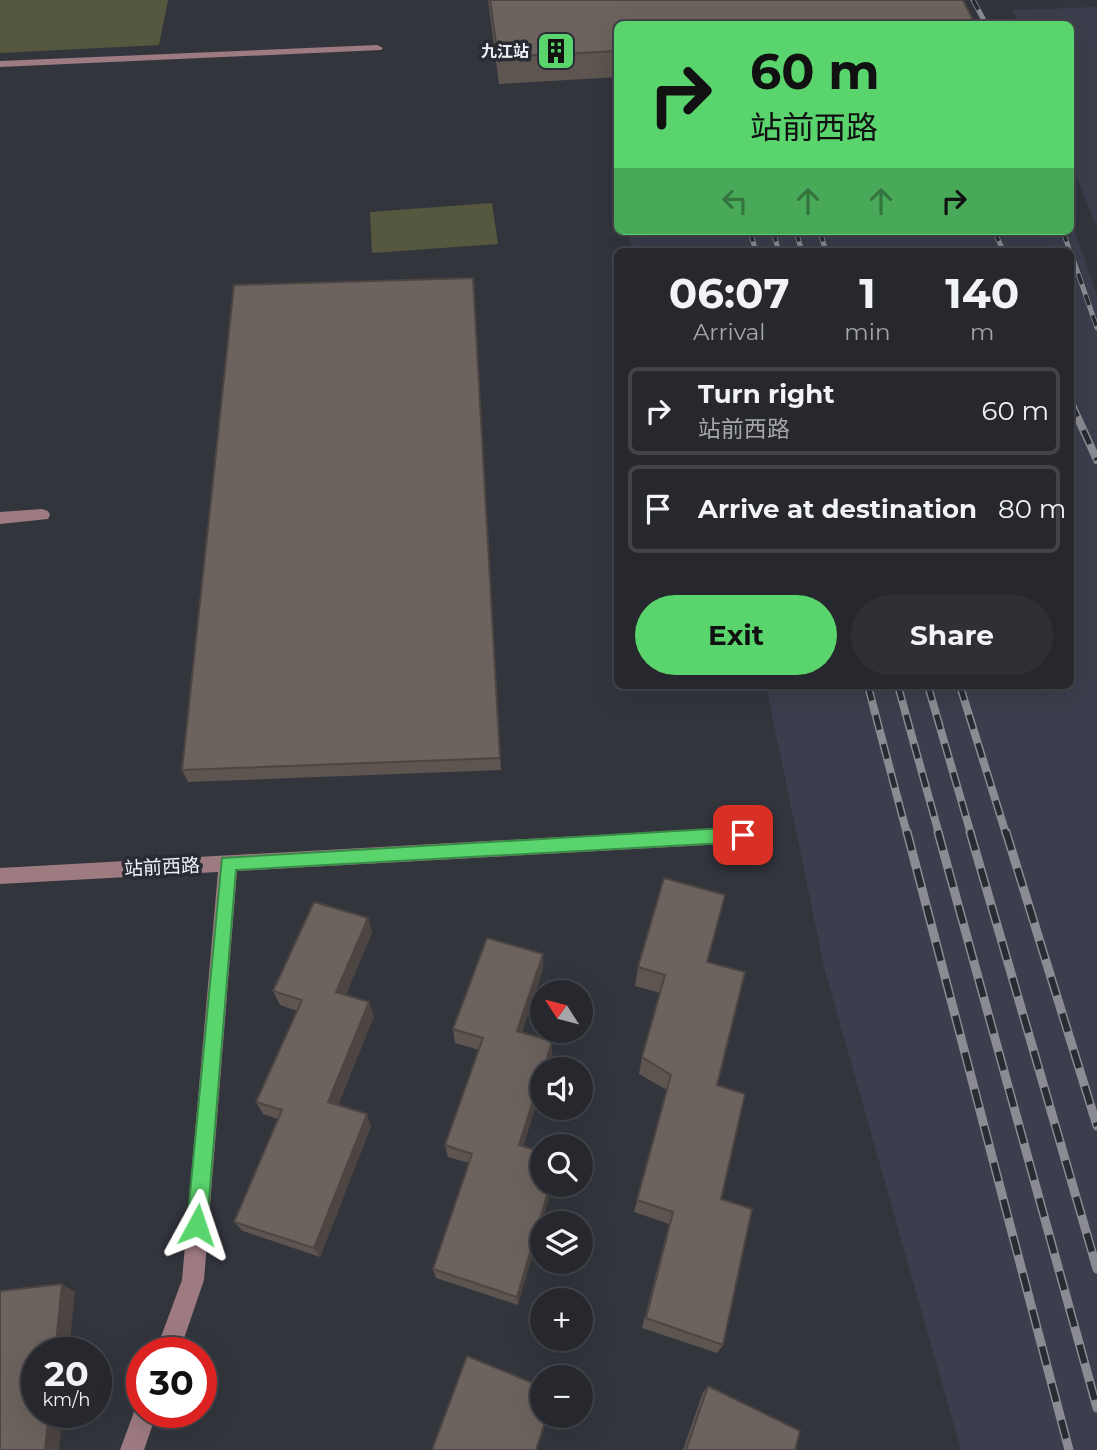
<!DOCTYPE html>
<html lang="en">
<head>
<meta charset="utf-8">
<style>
	body { margin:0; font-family:Montserrat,"Noto Sans SC",sans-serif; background:#2e3036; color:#f1f3f6; height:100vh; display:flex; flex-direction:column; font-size:26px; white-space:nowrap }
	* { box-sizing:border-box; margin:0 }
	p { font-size:23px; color:#a4a6aa }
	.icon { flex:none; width:38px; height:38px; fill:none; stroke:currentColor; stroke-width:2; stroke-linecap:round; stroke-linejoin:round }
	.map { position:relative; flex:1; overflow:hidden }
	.panel { position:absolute; left:614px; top:248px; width:460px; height:441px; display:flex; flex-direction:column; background:#26282e; border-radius:10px; box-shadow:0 7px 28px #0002,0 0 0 2px #42444a }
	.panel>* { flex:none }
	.banner { position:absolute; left:614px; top:21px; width:460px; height:214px; border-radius:10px; box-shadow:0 7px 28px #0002,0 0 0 2px #42444a; background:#5ad56e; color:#111; overflow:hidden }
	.needle { width:46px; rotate:306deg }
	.buttons { position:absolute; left:530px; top:980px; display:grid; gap:14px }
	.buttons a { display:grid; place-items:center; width:63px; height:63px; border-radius:50%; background:#26282e; box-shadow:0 7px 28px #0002,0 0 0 2px #42444a; font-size:35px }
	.speed { position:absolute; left:21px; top:1337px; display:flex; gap:14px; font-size:35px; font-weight:700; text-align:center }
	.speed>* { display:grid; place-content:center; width:91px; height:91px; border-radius:50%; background:#26282e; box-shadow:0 7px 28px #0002,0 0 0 2px #42444a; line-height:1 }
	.speed small { font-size:18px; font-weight:400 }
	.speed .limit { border:10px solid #d22; background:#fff; color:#111 }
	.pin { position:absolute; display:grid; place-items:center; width:60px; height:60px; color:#fff; margin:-30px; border-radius:14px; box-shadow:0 4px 10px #0006 }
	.me { position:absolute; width:77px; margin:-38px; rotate:5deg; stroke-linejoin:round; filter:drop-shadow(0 0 5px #0008) }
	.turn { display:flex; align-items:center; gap:24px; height:147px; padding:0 21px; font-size:32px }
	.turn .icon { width:91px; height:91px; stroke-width:2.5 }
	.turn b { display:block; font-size:49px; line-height:60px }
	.lanes { display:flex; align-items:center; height:66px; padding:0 21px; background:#0003; justify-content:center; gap:35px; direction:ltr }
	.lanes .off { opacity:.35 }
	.eta { display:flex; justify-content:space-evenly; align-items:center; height:119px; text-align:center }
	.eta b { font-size:42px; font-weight:700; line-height:49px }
	.primary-button { display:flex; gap:14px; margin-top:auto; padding:14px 21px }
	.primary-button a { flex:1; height:80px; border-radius:42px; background:#5ad56e; color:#111; font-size:28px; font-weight:700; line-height:80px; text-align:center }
	.primary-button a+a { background:#2e3036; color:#f1f3f6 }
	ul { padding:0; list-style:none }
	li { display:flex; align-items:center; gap:21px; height:88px; margin:0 14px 10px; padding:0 7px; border:4px solid #42444a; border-radius:10px }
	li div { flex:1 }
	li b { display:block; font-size:26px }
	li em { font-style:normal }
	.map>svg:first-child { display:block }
</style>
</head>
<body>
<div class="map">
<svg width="1097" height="1450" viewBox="0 0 1097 1450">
	<rect width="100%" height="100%" fill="#33353d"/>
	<!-- built -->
	<g fill="#3b3e4c">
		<polygon points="1097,7 1097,229 1071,162 1071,24 1018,24 1013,10"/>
		<polygon points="1071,220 1097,295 1097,1450 961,1450 825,971 766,686 1071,686 1071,252 633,252 627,231 1071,231"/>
	</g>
	<!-- green -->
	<g fill="#55583e">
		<polygon points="0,0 168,0 159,45 0,53"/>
		<polygon points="492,203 498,244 372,253 370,212"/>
	</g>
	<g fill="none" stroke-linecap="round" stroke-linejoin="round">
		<!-- minor -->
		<g fill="#9e7b81" fill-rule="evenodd">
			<polygon points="377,45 383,48 381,50 0,67 0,61"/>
			<polygon points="42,509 48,511 50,515 48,519 0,524 0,512"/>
			<polygon points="743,827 750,829 752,835 750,841 743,843 237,871 204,1280 179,1353 155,1353 182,1280 218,872 0,884 0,868"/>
			<polygon points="142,1401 142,1412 157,1412 144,1450 120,1450 137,1404"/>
		</g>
		<defs>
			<g id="rail-far2">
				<polyline points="973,0 986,24"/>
				<polyline points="750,231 756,252"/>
				<polyline points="773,231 779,252"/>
				<polyline points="796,231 802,252"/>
				<polyline points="820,231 826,252"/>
				<polyline points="994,231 1004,252"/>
				<polyline points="1063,231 1070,252"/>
				<polyline points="1071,253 1097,328"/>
			</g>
			<g id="rail-far1">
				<polyline points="1071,403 1097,460"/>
				<polyline points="868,686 907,834"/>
				<polyline points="898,686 939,834"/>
				<polyline points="928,686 971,834"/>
				<polyline points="960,686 1006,834"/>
			</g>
			<g id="rail">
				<polyline points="907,832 1069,1450"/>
				<polyline points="938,832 1097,1408"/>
				<polyline points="970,832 1097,1269"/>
				<polyline points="1006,832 1097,1126"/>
			</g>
		</defs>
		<!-- rail-far2 casing -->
		<use href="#rail-far2" stroke="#8b8c93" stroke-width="5"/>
		<!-- rail-far1 casing -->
		<use href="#rail-far1" stroke="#8b8c93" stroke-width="8"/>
		<!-- rail casing -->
		<use href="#rail" stroke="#8b8c93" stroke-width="9"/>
		<!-- rail-far2 -->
		<use href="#rail-far2" stroke="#292b33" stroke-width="3.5" stroke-dasharray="11" stroke-linecap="butt"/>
		<!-- rail-far1 -->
		<use href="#rail-far1" stroke="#292b33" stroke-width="5" stroke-dasharray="15" stroke-linecap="butt"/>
		<!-- rail -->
		<use href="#rail" stroke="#292b33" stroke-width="6" stroke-dasharray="19" stroke-linecap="butt"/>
	</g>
	<!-- wall -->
	<g fill="#5e5551">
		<polygon points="488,0 963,0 618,24 618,77 499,84"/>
		<polygon points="473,278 501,770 188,782 182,770"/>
		<polygon points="368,918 372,933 345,995 374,1016 338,1105 371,1126 320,1257 243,1231 234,1222 278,1119 263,1114 256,1102 297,1011 280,1005 273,991"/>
		<polygon points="543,954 543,969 522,1032 552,1055 542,1069 542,1086 523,1146 518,1305 436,1278 433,1269 469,1163 448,1157 445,1145 479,1050 455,1043 453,1029"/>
		<polygon points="708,962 717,1085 721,1199 723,1345 717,1353 642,1328 669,1224 634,1212 667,1090 639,1074 642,1057 660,993 635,986 638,967"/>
		<polygon points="708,1386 795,1450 683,1450 703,1392"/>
	</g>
	<!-- shaded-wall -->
	<g fill="#4c4542">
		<polygon points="368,918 372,933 341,1007 336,992"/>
		<polygon points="543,954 543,969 518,1044 517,1031"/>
		<polygon points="369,1002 374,1016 334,1114 328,1102"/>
		<polygon points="552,1041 552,1055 548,1069 544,1069"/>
		<polygon points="542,1072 542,1086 520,1156 519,1145"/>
		<polygon points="367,1114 371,1126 320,1257 314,1248"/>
		<polygon points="550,1185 553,1185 518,1305 517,1297"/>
		<polygon points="62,1284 75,1292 69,1353 55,1353"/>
		<polygon points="49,1412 63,1412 59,1450 45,1450"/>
		<polygon points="547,1416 548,1416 537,1450 536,1450"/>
	</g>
	<!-- building -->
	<g fill="#6d635e" stroke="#4c4542" stroke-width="2">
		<polygon points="490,0 963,0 975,24 618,24 618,51 498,57"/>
		<polygon points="473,278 500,758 182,770 234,285"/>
		<polygon points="664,878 725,895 707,962 745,972 717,1085 745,1094 721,1199 752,1209 723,1345 646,1318 673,1212 637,1200 671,1075 642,1057 665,975 638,967"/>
		<polygon points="314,902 368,918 336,992 369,1002 328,1102 367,1114 314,1248 234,1222 282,1110 256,1102 302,1000 273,991"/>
		<polygon points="487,938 543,954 517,1031 552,1041 544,1069 542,1069 542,1072 519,1145 542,1152 542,1185 550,1185 517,1297 433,1269 472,1154 445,1145 483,1038 453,1029"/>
		<polygon points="62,1284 55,1353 37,1353 37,1412 49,1412 45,1450 0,1450 0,1291"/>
		<polygon points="467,1356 542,1387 542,1416 547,1416 536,1450 432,1450"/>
		<polygon points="708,1386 800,1431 795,1450 686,1450"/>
	</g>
	<!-- route -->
	<polygon fill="#5ad56e" stroke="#3a8a48" stroke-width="2" points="743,827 749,829 751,835 749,840 743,842 236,870 207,1225 205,1232 197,1235 190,1232 187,1225 222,858"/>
	<!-- icons -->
	<defs>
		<symbol id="building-square" viewBox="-11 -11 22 22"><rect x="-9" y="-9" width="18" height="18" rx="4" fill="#5ad56e" stroke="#292b33"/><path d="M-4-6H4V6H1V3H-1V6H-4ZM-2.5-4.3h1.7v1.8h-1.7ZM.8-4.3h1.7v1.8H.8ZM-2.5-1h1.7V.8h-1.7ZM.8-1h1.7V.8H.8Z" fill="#111"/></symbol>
	</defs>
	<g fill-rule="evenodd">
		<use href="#building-square" x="534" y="29" width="44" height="44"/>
	</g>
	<g text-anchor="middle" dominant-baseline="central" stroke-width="7" stroke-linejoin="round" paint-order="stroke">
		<!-- far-poi labels -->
		<g font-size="16" font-weight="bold" fill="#f0f1f7" stroke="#292b33" text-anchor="end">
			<text x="529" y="51">九江站</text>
		</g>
		<!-- street labels -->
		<g font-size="19" fill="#f0f1f7" stroke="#292b33">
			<text transform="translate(162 867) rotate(-3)">站前西路</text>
		</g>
	</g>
</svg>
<div class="buttons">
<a><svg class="needle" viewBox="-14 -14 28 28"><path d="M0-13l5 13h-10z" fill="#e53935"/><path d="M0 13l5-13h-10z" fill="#a4a6aa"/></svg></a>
<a><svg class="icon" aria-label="sound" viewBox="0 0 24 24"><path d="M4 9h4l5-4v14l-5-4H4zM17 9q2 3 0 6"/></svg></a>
<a><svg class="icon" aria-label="search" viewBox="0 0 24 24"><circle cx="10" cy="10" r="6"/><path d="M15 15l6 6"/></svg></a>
<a><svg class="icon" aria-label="layers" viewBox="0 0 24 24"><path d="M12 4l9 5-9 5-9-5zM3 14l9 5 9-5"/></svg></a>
<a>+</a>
<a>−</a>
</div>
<div class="speed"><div>20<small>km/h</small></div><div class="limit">30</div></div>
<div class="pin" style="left:743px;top:835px;background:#d93025"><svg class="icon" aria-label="arrive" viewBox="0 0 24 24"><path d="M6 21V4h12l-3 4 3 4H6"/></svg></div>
<svg class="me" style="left:197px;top:1225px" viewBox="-20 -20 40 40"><path d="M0-17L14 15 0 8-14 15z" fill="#5ad56e" stroke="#fff" stroke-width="4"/></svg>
<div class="banner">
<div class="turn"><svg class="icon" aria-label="right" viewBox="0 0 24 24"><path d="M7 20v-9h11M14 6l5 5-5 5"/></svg><div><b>60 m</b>站前西路</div></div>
<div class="lanes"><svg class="icon off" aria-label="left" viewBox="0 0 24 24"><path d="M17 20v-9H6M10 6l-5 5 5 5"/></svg><svg class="icon off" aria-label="ahead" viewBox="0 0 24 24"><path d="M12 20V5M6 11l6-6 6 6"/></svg><svg class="icon off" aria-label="ahead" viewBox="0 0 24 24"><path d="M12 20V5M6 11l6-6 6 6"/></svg><svg class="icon" aria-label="right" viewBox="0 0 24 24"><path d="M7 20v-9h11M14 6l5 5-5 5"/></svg></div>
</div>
<section class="panel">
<div class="eta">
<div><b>06:07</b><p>Arrival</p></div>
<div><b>1</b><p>min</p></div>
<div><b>140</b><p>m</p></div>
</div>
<ul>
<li><svg class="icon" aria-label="right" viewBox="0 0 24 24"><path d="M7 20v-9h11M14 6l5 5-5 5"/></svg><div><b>Turn right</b><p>站前西路</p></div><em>60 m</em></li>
<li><svg class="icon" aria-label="arrive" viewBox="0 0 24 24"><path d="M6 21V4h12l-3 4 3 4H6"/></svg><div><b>Arrive at destination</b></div><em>80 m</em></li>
</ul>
<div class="primary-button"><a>Exit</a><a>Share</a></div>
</section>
</div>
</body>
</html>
